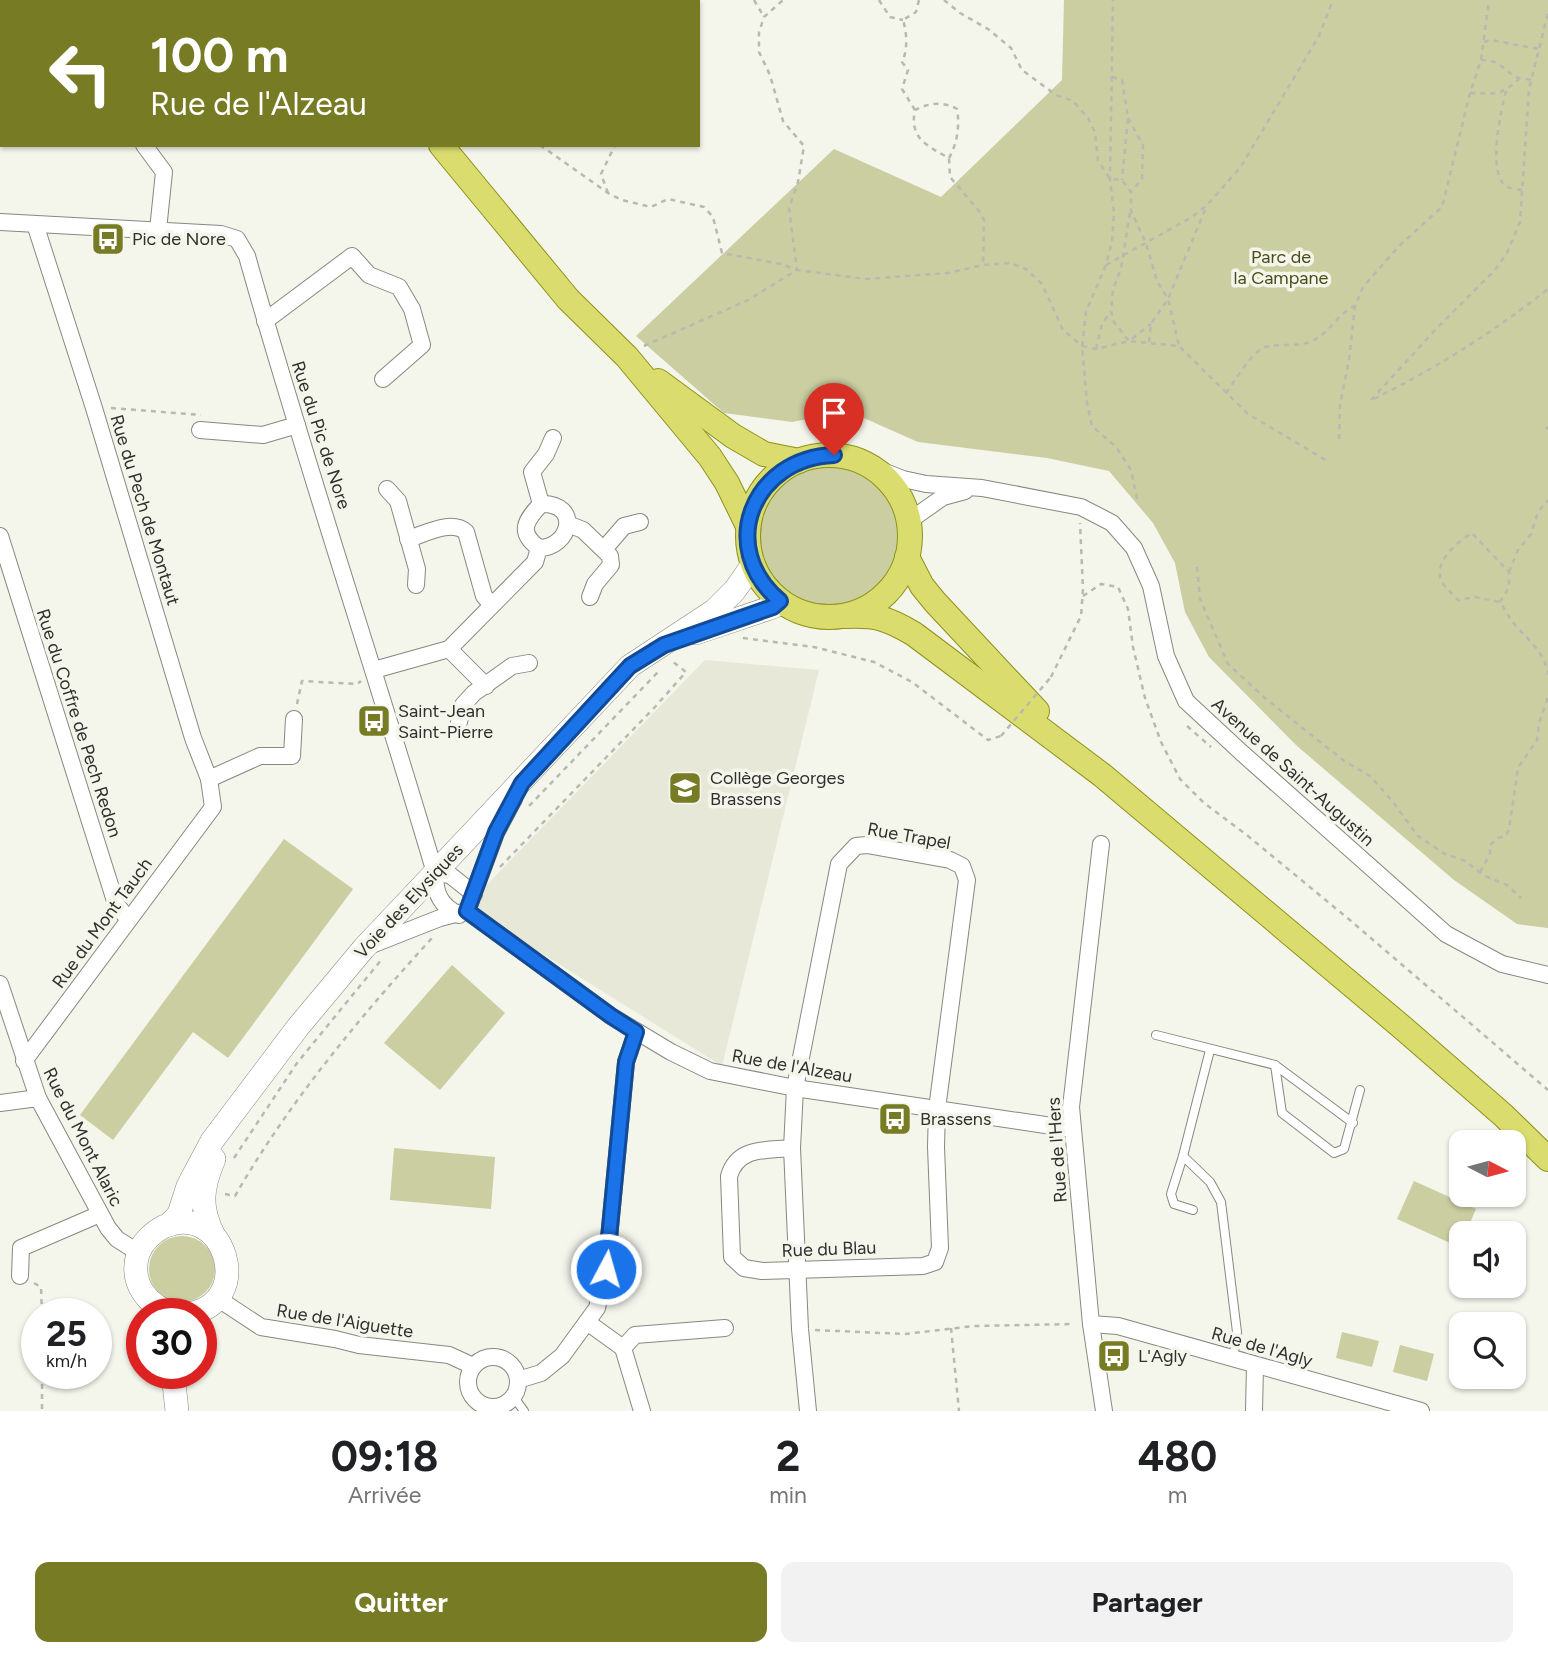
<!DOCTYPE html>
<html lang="fr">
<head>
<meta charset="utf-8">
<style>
	body { margin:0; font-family:Figtree,sans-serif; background:#f2f2f2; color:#202124; height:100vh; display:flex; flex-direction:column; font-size:26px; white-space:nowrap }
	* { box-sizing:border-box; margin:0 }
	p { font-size:23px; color:#757577 }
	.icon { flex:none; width:38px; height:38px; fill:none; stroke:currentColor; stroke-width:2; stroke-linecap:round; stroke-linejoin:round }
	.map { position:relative; height:1411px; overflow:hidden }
	.side { display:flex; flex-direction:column; background:#fff; flex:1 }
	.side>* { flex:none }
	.banner { position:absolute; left:0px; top:0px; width:700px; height:147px; box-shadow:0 2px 5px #0004; background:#777b24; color:#fff; overflow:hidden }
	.needle { width:46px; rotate:96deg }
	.tools { position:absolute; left:1449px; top:1130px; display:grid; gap:14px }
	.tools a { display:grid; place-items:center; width:77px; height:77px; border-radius:14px; background:#fff; box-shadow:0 2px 5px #0004; font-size:35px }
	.speed { position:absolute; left:21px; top:1298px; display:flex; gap:14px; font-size:35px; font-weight:700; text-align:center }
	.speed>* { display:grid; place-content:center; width:91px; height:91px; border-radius:50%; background:#fff; box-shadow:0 2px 5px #0004; line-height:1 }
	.speed small { font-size:18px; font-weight:400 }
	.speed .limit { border:10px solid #d22; background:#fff; color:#111 }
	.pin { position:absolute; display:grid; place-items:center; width:60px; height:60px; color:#fff; margin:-72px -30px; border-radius:50% 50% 50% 0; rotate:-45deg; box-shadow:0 0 7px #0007 }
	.pin .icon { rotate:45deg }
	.me { position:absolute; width:77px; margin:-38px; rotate:6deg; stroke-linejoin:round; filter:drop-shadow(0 0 5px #0008) }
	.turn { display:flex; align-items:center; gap:24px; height:147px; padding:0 35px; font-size:32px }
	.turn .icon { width:91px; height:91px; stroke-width:2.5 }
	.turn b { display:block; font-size:49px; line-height:60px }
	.eta { display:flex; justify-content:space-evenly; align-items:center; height:119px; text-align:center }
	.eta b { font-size:42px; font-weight:700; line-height:49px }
	.button { display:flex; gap:14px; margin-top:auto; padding:14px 35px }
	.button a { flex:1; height:80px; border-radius:14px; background:#777b24; color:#fff; font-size:28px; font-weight:700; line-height:80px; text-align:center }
	.button a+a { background:#f2f2f2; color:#202124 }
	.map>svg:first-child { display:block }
</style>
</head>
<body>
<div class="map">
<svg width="1548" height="1411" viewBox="0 0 1548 1411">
	<rect width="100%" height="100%" fill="#f4f5eb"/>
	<!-- built -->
	<polygon fill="#e7e8d8" points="705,660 819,670 722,1066 466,906"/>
	<!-- green -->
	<g fill="#cacea1">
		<polygon points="1064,0 1548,0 1548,928 1517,924 1454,880 1297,746 1209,657 1185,612 1175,563 1153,523 1109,471 1047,458 918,442 848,411 792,422 724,413 636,336 834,149 941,197 1062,80"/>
		<circle cx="829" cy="536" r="71"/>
		<polygon points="284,839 353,889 228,1058 193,1032 113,1140 80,1115"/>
		<polygon points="452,965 505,1013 440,1090 384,1043"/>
		<polygon points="394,1148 495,1157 491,1209 390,1200"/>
		<polygon points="1414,1181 1476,1209 1465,1234 1461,1234 1459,1247 1397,1219"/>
		<circle cx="182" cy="1269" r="33"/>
		<polygon points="1342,1332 1379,1341 1372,1367 1336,1358"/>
		<polygon points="1400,1345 1434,1354 1427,1381 1393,1372"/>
	</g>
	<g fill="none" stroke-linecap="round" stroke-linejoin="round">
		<defs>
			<g id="lane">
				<polyline points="1156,1035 1275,1065 1353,1123"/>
				<polyline points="1275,1065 1282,1113 1334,1153 1344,1149 1360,1090"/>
				<polyline points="1183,1156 1210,1182 1221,1202 1237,1332 1233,1359"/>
				<polyline points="1193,1210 1174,1204 1171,1194 1183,1156 1210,1050"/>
				<polyline points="513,1396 524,1411"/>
			</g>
			<g id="street">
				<polyline points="144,145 164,172 158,230"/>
				<path d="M0 222 221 234 237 239 247 256C305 463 374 666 435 873 435 894 440 905 459 915"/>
				<polyline points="265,321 352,256 369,275 399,287 412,309 422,345 383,379"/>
				<polyline points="200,430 263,435 297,425"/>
				<polyline points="870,466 903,479 926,484 982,488 1081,507 1112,523 1134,548 1151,586 1166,656 1186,701 1242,753 1446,934 1502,964 1548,975"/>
				<polyline points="387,489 398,501 417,569 416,585"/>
				<polyline points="541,504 532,472 546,454 553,438"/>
				<polyline points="909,521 943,497 965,491"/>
				<polyline points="568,524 583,530 610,556 611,565 595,584 590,597"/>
				<polyline points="0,536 116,904 128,919"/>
				<path d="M408 539C425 534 451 519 466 532L484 596 491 604"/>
				<polyline points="605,548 624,526 640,522"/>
				<polyline points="449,649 486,686"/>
				<path d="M374 670 449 649 535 562 539 548C517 532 526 520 541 504 582 503 570 548 539 548"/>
				<polyline points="459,722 463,705 474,693 512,666 529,663"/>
				<polyline points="209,779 260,756 292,756 294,719"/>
				<polyline points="1101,844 1071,1107 1091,1324 1104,1411"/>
				<polyline points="435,873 450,875 474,894"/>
				<polyline points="467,911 611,1016 671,1052 710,1071 795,1088 1072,1129"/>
				<polyline points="369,946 440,918 467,911 496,833 514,799"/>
				<polyline points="0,984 38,1098 108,1228 117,1239 139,1253"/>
				<polyline points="24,1061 213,807 209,779 193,738 94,408 35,224"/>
				<polyline points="0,1103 38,1098"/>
				<path d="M792 1148C766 1151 738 1146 729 1176L732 1257 744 1268 762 1271 923 1266 935 1262 940 1248 936 1147 937 1109 967 880 962 866 950 860 867 845 856 846 839 864 795 1088 792 1148 800 1329 808 1411"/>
				<polyline points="20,1276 21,1248 100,1214"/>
				<polyline points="217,1298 261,1327 335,1339 359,1345 449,1355 473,1366"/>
				<polyline points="587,1322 623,1348 642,1411"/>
				<polyline points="1091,1324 1118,1326 1421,1411"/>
				<polyline points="623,1348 635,1335 725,1328"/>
				<circle cx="493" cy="1382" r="25"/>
				<polyline points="518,1380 541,1373 562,1356 597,1308 606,1269 626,1062 636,1033"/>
				<polyline points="1254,1411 1255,1365"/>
			</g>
			<g id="secondary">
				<polyline points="696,633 773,607 780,601"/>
				<polyline points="169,1225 179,1214 188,1186 212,1141 298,1027 364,948 630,666 715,610 735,590 753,564"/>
				<path d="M214 1236C199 1207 202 1188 214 1159"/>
				<path d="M176 1314C149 1308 129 1284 138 1254 142 1243 152 1233 163 1227 225 1199 257 1303 188 1314"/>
				<polyline points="173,1374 177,1411"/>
			</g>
			<g id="primary">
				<polyline points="320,0 322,2"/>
				<polyline points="441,145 568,299 627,357 710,457 727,483 748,526"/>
				<polyline points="658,381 733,436 764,454 799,461"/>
				<circle cx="829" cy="536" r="81"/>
				<polyline points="907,557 922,586 935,602 1037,711"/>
				<path d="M846 616C877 615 887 618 914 634L1102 775 1403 1028 1503 1115 1548 1159"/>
			</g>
		</defs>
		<!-- lane casing -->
		<use href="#lane" stroke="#87887f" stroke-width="10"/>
		<!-- street casing -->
		<use href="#street" stroke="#87887f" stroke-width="18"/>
		<!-- secondary casing -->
		<use href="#secondary" stroke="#87887f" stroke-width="24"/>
		<!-- primary casing -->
		<use href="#primary" stroke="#8e9218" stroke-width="26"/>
		<!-- path -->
		<g stroke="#b8b9b1" stroke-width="2.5" stroke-dasharray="5 5" stroke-linecap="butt">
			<polyline points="372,0 374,2"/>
			<polyline points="754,0 764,17"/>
			<polyline points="879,0 890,17 903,20"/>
			<polyline points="944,0 960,13 988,29 1011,48 1022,70 1056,95 1073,101 1088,118 1095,132 1098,160 1110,179 1122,180 1131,192 1131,211 1146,243 1157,281 1168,299 1179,346"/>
			<polyline points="428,2 428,0"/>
			<polyline points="641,2 641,0"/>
			<polyline points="1484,42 1491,40 1539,49"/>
			<path d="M1481 60C1503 60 1503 72 1519 78 1519 79 1530 79 1531 80"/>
			<polyline points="1112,77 1122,80 1128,118 1122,180"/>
			<path d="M1506 91C1501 109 1487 174 1506 186 1510 189 1518 189 1522 190"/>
			<path d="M1470 93C1497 93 1497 98 1519 79"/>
			<path d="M915 110 902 89 908 70 902 62C908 50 907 33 903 20L916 12 919 0"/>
			<polyline points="1128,118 1143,145 1142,179 1132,191"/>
			<polyline points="540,145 608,193 622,200 651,207 668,199 704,207 713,217 722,253 781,264 797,270 789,208 798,182 804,146 783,121 770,75 759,52 759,32 764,17 783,0"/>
			<path d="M949 158C957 144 960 126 957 109 944 101 928 103 915 110 909 138 927 146 949 158L950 177 979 211 984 220 983 265"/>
			<polyline points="608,193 601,174 615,145"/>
			<polyline points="1130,213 1121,268 1113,290 1111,311 1114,322 1129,341 1151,324"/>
			<polyline points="1106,265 1192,217 1207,205 1240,168 1319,36 1333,0"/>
			<polyline points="1149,342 1151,324 1168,299 1207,205"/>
			<polyline points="644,346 748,300 797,270 865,279 948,273 983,265 1010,263 1026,269 1042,284 1063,330 1082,346"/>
			<polyline points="1082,346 1086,312 1106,265 1112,241 1114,213 1110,179 1113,0"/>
			<polyline points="1096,349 1102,324 1111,311"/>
			<path d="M1226 393C1235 381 1252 351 1265 347 1281 343 1299 348 1314 340 1331 331 1338 313 1355 306"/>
			<path d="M1374 399C1436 368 1494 332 1548 289"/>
			<polyline points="1371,400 1437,328 1495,270 1507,253 1520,222 1529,89 1548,13"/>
			<polyline points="111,408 201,415"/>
			<polyline points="1546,429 1548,427"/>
			<polyline points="1339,439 1340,405 1349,360 1355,306 1363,287 1399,246 1442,207 1470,93 1481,60 1489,0"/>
			<polyline points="1137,499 1131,470 1116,447 1092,426 1087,403 1082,346 1096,349 1129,341 1179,346 1248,414 1329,462"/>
			<polyline points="1197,567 1200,599 1228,664 1265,698 1325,746 1346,762 1370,776 1393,802 1417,835 1443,853 1465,861 1485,876 1507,885 1521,898"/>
			<polyline points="1509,572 1518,550 1531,534 1538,512 1548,500"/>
			<polyline points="1083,596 1101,584 1118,587 1128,609 1133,647 1145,698 1161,742 1180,779 1204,803 1248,836 1351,921 1548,1090"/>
			<path d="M1500 602 1509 587V572L1472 533C1457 542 1432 563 1442 582 1446 589 1453 594 1458 600L1475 597 1500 602C1506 611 1510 620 1517 627 1530 642 1546 654 1548 675"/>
			<polyline points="743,638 814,647 874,662 912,682 988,740 1001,736"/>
			<polyline points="1051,677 1081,616 1083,589 1080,523"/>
			<polyline points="297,704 302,681 357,684 361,681"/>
			<polyline points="1187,726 1211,747"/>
			<polyline points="529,806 658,672"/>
			<polyline points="500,867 654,708 686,672 672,661"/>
			<polyline points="1480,872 1490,854 1490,845 1498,838 1506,836 1509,829 1518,768 1537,740 1539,723 1548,697"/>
			<polyline points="234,1158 297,1063 382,959"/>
			<path d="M225 1194 235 1196C289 1102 359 1018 432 938"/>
			<polyline points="34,1283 41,1287 42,1314"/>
			<polyline points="951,1328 959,1411"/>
			<polyline points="815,1330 905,1334 974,1326 1074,1324"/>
			<polyline points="42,1374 42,1411"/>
		</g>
		<!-- lane -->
		<use href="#lane" stroke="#fff" stroke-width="8"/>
		<!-- street -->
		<use href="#street" stroke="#fff" stroke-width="16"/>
		<!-- secondary -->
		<use href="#secondary" stroke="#fff" stroke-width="23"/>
		<!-- primary -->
		<use href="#primary" stroke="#dadd6e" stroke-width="24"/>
		<!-- path-bridge -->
		<polyline stroke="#b8b9b1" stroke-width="2.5" stroke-dasharray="5 5" stroke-linecap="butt" points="1001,736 1051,677"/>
	</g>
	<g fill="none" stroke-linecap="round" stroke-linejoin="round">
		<defs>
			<path id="route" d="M606 1269 626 1062 636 1032 611 1016 467 911 496 832 522 783 630 666 664 645 773 607 780 601C716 547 753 458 834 455"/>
		</defs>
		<!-- route casing -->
		<use href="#route" stroke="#114b97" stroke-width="18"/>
		<!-- route -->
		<use href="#route" stroke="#1a73e8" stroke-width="12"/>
	</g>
	<!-- icons -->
	<defs>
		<symbol id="bus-square" viewBox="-11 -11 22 22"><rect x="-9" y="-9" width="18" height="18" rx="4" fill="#777b24" stroke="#f4f5eb"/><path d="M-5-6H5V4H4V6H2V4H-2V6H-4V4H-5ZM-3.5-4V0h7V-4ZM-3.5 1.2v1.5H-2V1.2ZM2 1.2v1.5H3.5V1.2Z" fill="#fff"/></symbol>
		<symbol id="school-square" viewBox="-11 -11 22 22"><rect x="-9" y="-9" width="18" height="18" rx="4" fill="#777b24" stroke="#f4f5eb"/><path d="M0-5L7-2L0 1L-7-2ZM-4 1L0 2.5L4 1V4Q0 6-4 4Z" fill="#fff"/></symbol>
	</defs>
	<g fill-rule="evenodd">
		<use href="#bus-square" x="89" y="220" width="38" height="38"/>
		<use href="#bus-square" x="355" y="702" width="38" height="38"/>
		<use href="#school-square" x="666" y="769" width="38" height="38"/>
		<use href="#bus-square" x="876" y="1100" width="38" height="38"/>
		<use href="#bus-square" x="1095" y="1337" width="38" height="38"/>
	</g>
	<g text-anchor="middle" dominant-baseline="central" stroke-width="7" stroke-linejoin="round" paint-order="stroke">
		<!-- poi labels -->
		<g font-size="18" fill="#2f302c" stroke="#f4f5eb" text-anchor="start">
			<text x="132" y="239">Pic de Nore</text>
			<text x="398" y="711">Saint-Jean<tspan x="398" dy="21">Saint-Pierre</tspan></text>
			<text x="710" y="778">Collège Georges<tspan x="710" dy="21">Brassens</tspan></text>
			<text x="920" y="1119">Brassens</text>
			<text x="1138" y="1356">L'Agly</text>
		</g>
		<!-- park labels -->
		<g font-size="18" fill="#494c15" stroke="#f4f5eb">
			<text x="1281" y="257">Parc de<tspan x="1281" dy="21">la Campane</tspan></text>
		</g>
		<!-- street labels -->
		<g font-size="18" fill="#2f302c" stroke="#f4f5eb">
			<text transform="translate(321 435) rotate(72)">Rue du Pic de Nore</text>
			<text transform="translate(145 510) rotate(73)">Rue du Pech de Montaut</text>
			<text transform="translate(79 723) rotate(72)">Rue du Coffre de Pech Redon</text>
			<text transform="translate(1293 772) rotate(42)">Avenue de Saint-Augustin</text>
			<text transform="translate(909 836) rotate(10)">Rue Trapel</text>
			<text transform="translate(409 901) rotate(-47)">Voie des Elysiques</text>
			<text transform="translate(102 923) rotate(-54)">Rue du Mont Tauch</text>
			<text transform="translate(792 1066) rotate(10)">Rue de l'Alzeau</text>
			<text transform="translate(83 1137) rotate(63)">Rue du Mont Alaric</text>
			<text transform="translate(1057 1150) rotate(-94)">Rue de l'Hers</text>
			<text transform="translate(829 1249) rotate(-2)">Rue du Blau</text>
			<text transform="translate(345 1321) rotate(9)">Rue de l'Aiguette</text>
			<text transform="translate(1262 1347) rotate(16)">Rue de l'Agly</text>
		</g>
	</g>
</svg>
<div class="tools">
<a><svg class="needle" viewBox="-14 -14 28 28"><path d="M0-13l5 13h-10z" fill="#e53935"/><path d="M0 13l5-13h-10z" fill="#757577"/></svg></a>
<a><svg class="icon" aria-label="sound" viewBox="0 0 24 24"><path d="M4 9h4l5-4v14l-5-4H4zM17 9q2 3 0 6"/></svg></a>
<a><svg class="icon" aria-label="search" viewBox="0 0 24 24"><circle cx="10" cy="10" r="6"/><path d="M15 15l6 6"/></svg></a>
</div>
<div class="speed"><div>25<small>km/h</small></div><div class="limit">30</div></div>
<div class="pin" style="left:834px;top:455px;background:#d93025"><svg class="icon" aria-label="arrive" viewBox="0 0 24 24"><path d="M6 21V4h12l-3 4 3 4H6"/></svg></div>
<svg class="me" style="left:606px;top:1269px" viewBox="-20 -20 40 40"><circle r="17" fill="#1a73e8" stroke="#fff" stroke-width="3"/><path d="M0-11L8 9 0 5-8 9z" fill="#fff"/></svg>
<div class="banner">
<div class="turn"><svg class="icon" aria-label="left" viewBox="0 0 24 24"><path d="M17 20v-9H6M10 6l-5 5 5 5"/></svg><div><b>100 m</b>Rue de l'Alzeau</div></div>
</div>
</div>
<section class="side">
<div class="eta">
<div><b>09:18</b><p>Arrivée</p></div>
<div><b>2</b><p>min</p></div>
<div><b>480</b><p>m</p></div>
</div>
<div class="button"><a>Quitter</a><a>Partager</a></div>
</section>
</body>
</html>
